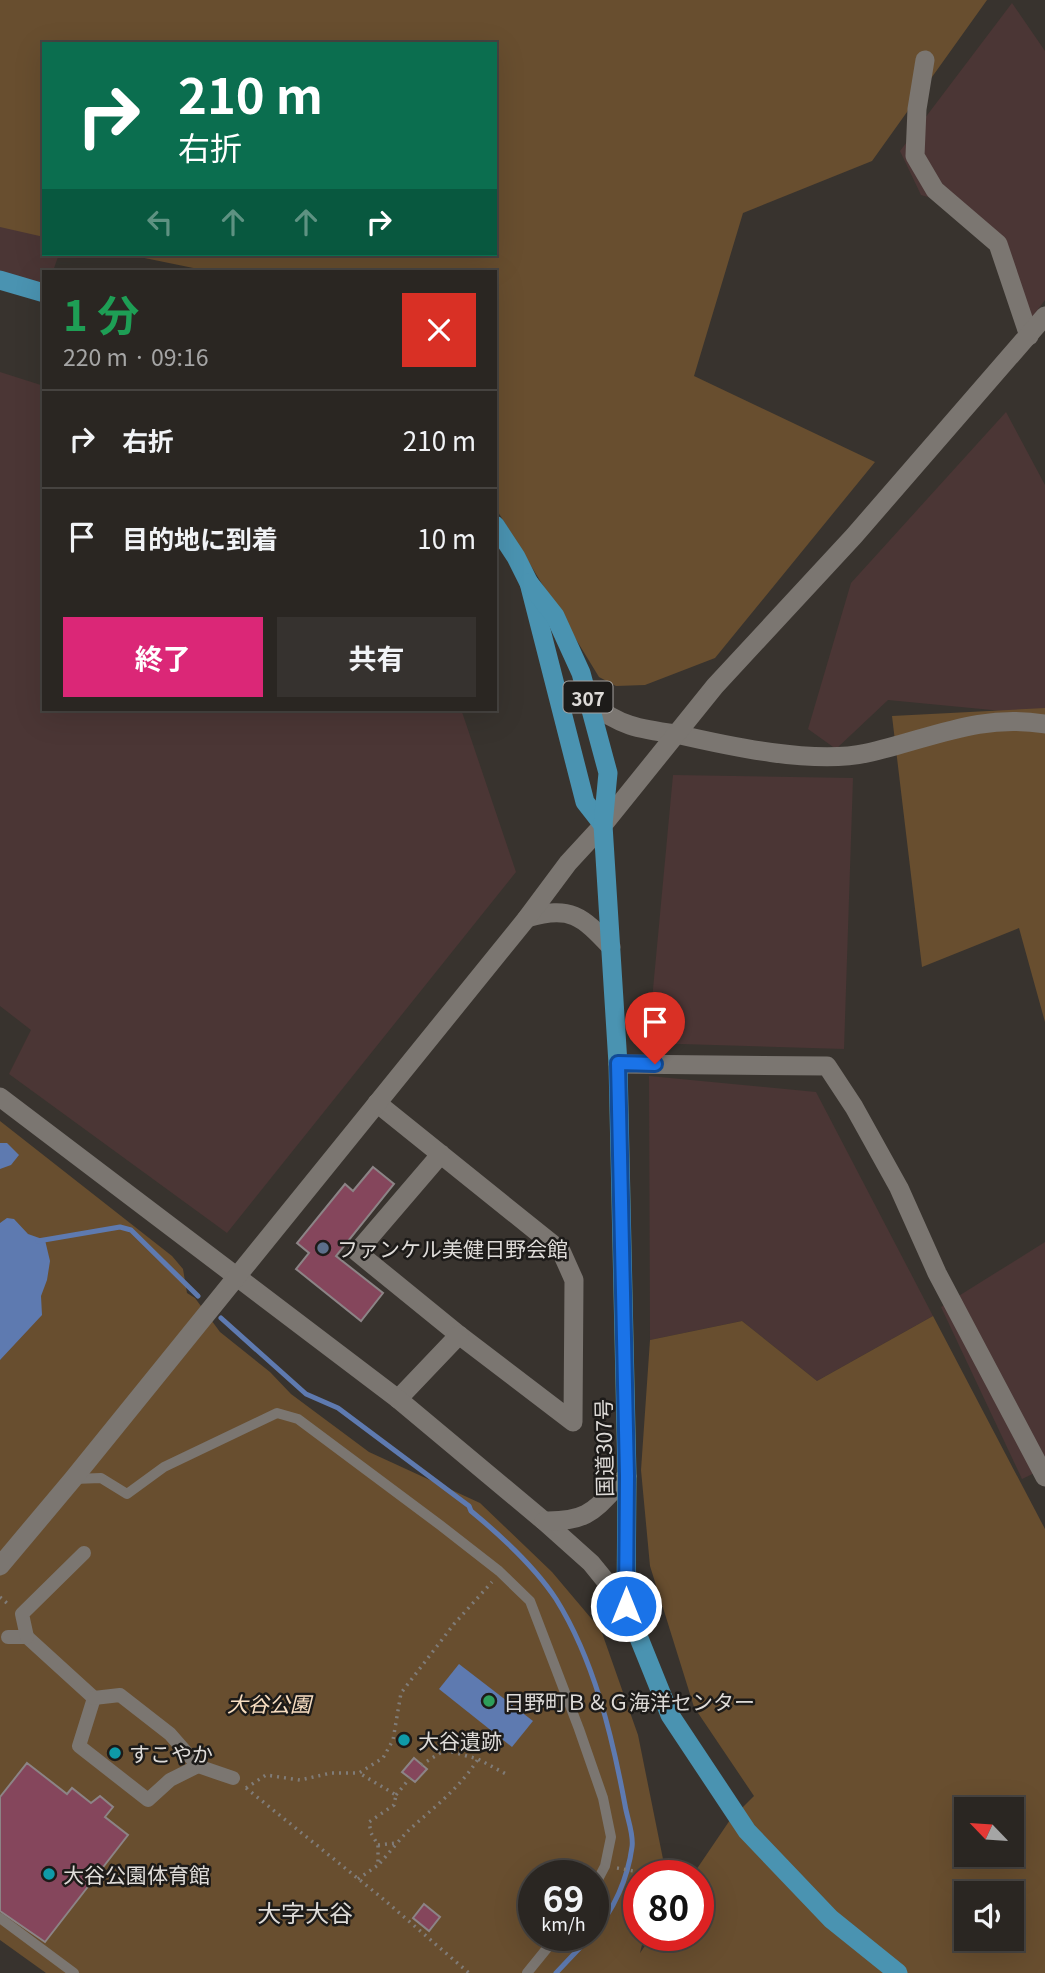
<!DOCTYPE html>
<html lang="ja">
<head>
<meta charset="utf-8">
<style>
	body { margin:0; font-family:Georgia,"Noto Sans JP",serif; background:#36322f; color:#f1f3f6; height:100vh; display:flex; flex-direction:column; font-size:26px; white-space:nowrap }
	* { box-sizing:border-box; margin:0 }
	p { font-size:23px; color:#a5a5a5 }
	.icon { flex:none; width:38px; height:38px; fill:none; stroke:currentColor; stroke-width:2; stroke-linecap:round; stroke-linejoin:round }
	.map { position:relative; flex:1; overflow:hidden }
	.panel { position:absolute; left:42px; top:270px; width:455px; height:441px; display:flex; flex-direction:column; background:#2a2622; border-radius:0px; box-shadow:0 7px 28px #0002,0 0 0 2px #464340 }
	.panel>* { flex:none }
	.banner { position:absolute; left:42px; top:42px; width:455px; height:214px; border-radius:0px; box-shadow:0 7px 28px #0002,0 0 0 2px #464340; background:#0b6e4f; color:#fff; overflow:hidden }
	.needle { width:46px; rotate:295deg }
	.tools { position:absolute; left:954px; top:1797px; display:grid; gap:14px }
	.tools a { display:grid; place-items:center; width:70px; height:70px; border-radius:0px; background:#2a2622; box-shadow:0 7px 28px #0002,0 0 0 2px #464340; font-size:35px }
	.speed { position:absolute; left:518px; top:1860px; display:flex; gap:14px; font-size:35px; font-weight:700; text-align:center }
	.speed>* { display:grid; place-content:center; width:91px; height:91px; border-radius:50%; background:#2a2622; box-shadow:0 7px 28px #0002,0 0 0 2px #464340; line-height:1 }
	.speed small { font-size:18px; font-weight:400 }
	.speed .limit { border:10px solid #d22; background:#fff; color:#111 }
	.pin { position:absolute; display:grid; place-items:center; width:60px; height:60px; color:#fff; margin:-72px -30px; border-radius:50% 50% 50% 0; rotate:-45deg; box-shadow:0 0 7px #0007 }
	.pin .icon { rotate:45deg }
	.me { position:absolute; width:77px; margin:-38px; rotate:0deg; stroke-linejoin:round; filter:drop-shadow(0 0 5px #0008) }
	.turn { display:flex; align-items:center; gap:24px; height:147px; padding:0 21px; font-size:32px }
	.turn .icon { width:91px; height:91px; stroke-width:2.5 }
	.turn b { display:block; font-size:49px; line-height:60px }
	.lanes { display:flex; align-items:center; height:66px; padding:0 21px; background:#0003; justify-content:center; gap:35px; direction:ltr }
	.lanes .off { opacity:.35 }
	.round { display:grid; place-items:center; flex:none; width:74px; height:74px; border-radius:0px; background:#36322f }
	.overview { display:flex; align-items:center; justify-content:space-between; height:119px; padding:0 21px }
	h1 { font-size:42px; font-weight:700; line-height:52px; color:#1e9e55 }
	.cta { display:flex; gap:14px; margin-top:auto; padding:14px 21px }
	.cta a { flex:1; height:80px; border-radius:0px; background:#db2777; color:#fff; font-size:28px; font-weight:700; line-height:80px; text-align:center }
	.cta a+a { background:#36322f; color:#f1f3f6 }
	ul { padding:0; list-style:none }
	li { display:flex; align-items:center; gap:21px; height:98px; padding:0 21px; border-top:2px solid #464340 }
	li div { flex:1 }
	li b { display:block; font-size:26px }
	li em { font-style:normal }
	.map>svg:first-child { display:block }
</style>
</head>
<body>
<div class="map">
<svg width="1045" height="1973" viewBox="0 0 1045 1973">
	<rect width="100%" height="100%" fill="#38332e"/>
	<!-- industrial -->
	<g fill="#4b3635">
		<polygon points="1012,3 1045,51 1045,300 1019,335 998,244 953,204 921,195 900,151"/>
		<polygon points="0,138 44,148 44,254 59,254 53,271 44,271 44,286 0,273"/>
		<polygon points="0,372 44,386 44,709 461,709 516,872 227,1233 9,1074 31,1030 0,1006"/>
		<polygon points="1006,412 1045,485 1045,715 888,700 836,749 808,729 851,583"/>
		<polygon points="673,775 853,778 844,1049 648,1043"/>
		<polygon points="649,1076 816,1092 933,1316 817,1381 742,1321 650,1340"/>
		<polygon points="1045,1242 1045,1468 1022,1479 941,1307"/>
	</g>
	<!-- green -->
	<g fill="#684e2f" fill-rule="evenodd">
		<polygon points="0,0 987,0 872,161 743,213 694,376 875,462 715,658 645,685 616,686 599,677 495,507 495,271 208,271 125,254 495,254 495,44 44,44 44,237 0,227"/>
		<polygon points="1045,708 1045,1022 1019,928 922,967 892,716"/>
		<path d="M0 1121 172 1256 183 1269 187 1293 195 1298 220 1332 270 1372 291 1394 369 1452 480 1503 552 1572 601 1630 638 1735 663 1859 658 1876H639V1936H644L640 1953 652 1936H698V1876H692L730 1820 754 1796 694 1707 650 1566 641 1470 650 1340 742 1321 817 1381 933 1316 1045 1529V1973H46L0 1940ZM966 1810H1012V1855H966ZM534 1876H593V1936H534ZM966 1894H1012V1939H966Z"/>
	</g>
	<!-- water -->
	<g fill="#5e7ab0">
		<polygon points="0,1143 7,1143 19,1155 11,1165 0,1169"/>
		<polygon points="7,1218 14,1219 28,1234 45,1240 50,1261 47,1280 41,1296 42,1315 0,1360 0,1223"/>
		<polygon points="459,1664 533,1721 512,1747 439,1689"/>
	</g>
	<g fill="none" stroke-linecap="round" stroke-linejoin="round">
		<!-- stream -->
		<g stroke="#5e7ab0" stroke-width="5">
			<polyline points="38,1241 120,1227 131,1230 198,1296"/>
			<path d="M221 1318 306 1394 338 1408 469 1506 471 1511C500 1535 535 1567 556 1599 594 1660 612 1735 625 1805 627 1818 634 1834 632 1847 628 1877 614 1911 593 1933"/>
			<polyline points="556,1973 591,1936"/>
		</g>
	</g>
	<!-- building -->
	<g fill="#85465c" stroke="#8c8486" stroke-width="2">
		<polygon points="373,1167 394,1184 336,1256 383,1293 361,1321 296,1269 309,1253 297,1243 345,1184 353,1191"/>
		<polygon points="414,1758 427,1769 415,1782 402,1772"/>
		<polygon points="27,1763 67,1794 72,1788 91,1803 100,1796 113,1807 105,1817 128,1835 45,1942 0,1911 0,1797"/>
		<polygon points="424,1904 440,1917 429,1931 413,1918"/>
	</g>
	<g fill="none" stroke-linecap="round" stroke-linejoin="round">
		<!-- path -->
		<g stroke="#807c78" stroke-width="3.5" stroke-dasharray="2 5" stroke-linecap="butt">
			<polyline points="0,1597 9,1605"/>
			<polyline points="421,1765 445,1750 478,1759 506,1774"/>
			<polyline points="246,1788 266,1775 300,1780 331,1773 359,1773 383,1758 393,1740 401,1693 454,1624 492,1582"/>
			<polyline points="246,1788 382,1898 469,1973"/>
			<polyline points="396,1795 410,1778"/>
			<polyline points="378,1845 397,1843"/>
			<path d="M380 1863C390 1852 399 1840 409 1830 433 1808 460 1788 478 1759"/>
			<polyline points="617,1868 639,1872"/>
			<polyline points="358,1879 378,1865 378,1845 371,1833 369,1822 394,1805 396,1795 359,1773"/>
		</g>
		<!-- service -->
		<g stroke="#7b7671" stroke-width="10">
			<polyline points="74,1479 101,1478 127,1494 164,1467 277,1413 298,1419 440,1525 499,1571 530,1601 579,1729 603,1798 611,1837 605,1866 593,1889"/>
			<polyline points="0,1918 74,1973"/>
			<polyline points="527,1973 557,1936"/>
		</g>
		<!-- pedestrian -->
		<g stroke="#7b7671" stroke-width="14">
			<polyline points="8,1637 27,1637 94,1698 79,1746 148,1800 170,1780 198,1766"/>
			<polyline points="27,1637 22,1614 84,1553"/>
			<polyline points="94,1698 120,1695 170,1734 198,1766 233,1778"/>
		</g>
		<!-- minor -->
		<g stroke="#7b7671" stroke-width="19">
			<polyline points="925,60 917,109 915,156 935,190 998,244 1029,336"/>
			<path d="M676 734C728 746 814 765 867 753 930 739 979 713 1045 724"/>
			<polyline points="618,1064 827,1066 854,1107 899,1188 937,1273 1045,1477"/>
			<polyline points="377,1103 561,1251 574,1280 573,1422 459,1335 357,1252 441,1154"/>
			<polyline points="398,1399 459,1335"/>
		</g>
		<!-- tertiary -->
		<g stroke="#7b7671" stroke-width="19">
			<path d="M589 702C620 726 638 729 676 734"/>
			<path d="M527 918C570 905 582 916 611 947"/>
			<polyline points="0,1097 398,1399 544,1521 591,1563 626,1606"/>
			<path d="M544 1521C592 1522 595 1508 627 1476"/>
			<polyline points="0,1566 73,1479 527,918 568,863 603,825 715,686 854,536 1045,316"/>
		</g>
		<!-- trunk -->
		<g stroke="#4a93b1" stroke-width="19">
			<polyline points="0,280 44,293"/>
			<polyline points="495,525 516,557 529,583 585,802 603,825"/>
			<polyline points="529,583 555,616 581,673 608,773 603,825 618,1064 627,1476 626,1606 670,1715 747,1831 831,1919 898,1973"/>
		</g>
	</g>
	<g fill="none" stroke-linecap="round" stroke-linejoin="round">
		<defs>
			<polyline id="route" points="626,1606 627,1476 618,1063 655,1064"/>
		</defs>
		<!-- route casing -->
		<use href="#route" stroke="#114b97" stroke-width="18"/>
		<!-- route -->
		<use href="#route" stroke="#1a73e8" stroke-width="12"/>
	</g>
	<!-- markers -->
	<circle fill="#5c6f8a" stroke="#1d1b19" stroke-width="2.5" cx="323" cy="1248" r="7"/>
	<circle fill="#2e9e5b" stroke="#1d1b19" stroke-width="2.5" cx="489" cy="1701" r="7"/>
	<g fill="#0f9aa8" stroke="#1d1b19" stroke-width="2.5">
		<circle cx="404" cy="1740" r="7"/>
		<circle cx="115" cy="1753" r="7"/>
		<circle cx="49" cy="1874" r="7"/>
	</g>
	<g text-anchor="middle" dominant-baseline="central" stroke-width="5" stroke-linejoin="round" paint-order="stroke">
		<!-- shield labels -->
		<rect fill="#1d1b19" stroke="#a4a19f" stroke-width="2" x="563.5" y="681.5" width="49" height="31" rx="5"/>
		<g font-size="19" font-weight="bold" fill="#dedbd8">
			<text x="588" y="697">307</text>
		</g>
		<!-- poi labels -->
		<g font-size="21" fill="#dedbd8" stroke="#1d1b19" text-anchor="start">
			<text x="337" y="1248">ファンケル美健日野会館</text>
			<text x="503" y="1701">日野町Ｂ＆Ｇ海洋センター</text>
			<text x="418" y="1740">大谷遺跡</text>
			<text x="129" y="1753">すこやか</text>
			<text x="63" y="1874">大谷公園体育館</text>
		</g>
		<!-- street labels -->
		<g font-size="21" fill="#dedbd8" stroke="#1d1b19">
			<text transform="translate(603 1448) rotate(-91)">国道307号</text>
		</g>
		<!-- park labels -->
		<g font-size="21" font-style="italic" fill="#f9dfc2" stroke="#1d1b19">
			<text x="269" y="1703">大谷公園</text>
		</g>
		<!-- quarter labels -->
		<g font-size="24" fill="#dedbd8" stroke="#1d1b19">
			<text x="305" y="1911">大字大谷</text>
		</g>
	</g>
</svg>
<div class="tools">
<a><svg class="needle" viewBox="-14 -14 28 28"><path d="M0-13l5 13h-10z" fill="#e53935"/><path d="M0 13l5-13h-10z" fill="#a5a5a5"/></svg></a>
<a><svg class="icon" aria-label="sound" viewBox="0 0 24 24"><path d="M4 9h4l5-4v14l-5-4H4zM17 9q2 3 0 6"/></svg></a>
</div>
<div class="speed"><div>69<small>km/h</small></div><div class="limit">80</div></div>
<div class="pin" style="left:655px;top:1064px;background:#d93025"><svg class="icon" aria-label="arrive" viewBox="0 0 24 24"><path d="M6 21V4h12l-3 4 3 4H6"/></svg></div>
<svg class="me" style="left:626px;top:1606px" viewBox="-20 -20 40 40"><circle r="17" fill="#1a73e8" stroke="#fff" stroke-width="3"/><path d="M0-11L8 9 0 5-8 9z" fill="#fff"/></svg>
<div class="banner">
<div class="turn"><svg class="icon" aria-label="right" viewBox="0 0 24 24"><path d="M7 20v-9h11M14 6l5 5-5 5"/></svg><div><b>210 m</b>右折</div></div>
<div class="lanes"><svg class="icon off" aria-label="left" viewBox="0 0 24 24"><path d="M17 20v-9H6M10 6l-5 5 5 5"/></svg><svg class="icon off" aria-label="ahead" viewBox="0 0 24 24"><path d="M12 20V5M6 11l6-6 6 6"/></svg><svg class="icon off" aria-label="ahead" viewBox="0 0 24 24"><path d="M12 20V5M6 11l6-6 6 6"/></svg><svg class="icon" aria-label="right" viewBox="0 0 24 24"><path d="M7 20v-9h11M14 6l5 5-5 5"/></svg></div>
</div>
<section class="panel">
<div class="overview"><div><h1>1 分</h1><p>220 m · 09:16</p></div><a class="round" style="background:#d93025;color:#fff"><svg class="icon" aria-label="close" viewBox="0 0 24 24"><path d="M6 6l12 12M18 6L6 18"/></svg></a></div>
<ul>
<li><svg class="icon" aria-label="right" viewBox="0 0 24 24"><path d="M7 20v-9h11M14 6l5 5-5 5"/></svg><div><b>右折</b></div><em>210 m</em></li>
<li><svg class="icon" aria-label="arrive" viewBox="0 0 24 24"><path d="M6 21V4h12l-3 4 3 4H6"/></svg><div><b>目的地に到着</b></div><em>10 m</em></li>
</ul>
<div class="cta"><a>終了</a><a>共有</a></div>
</section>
</div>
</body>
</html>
